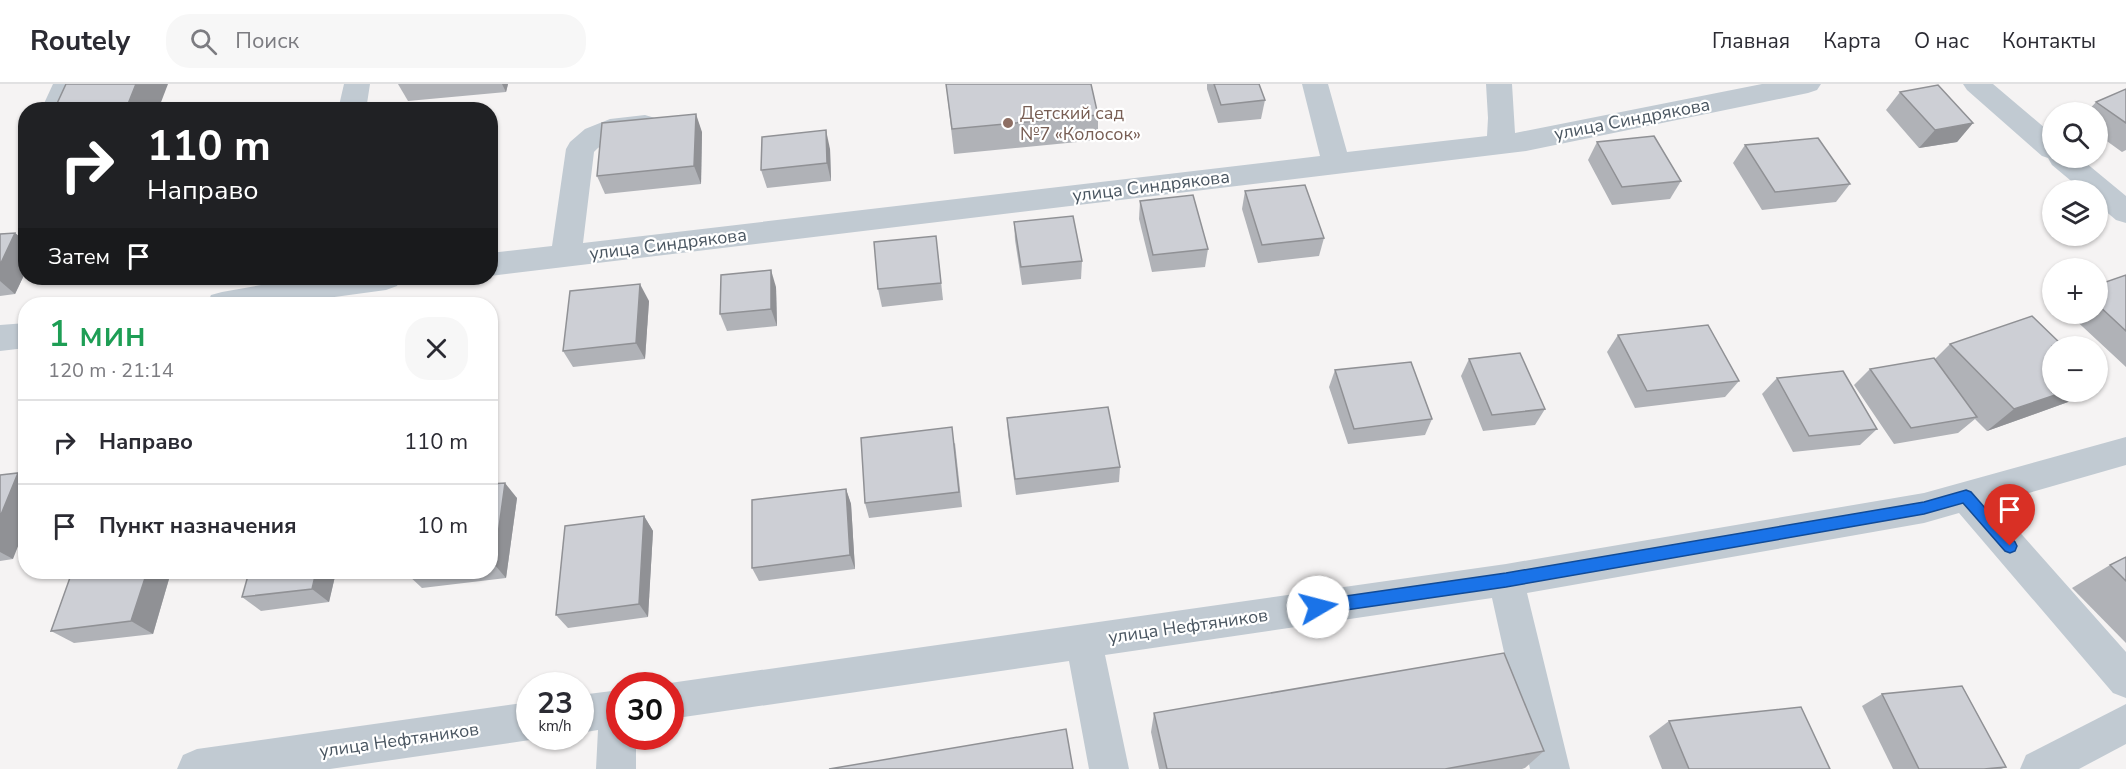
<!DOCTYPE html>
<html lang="ru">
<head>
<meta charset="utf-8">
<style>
	body { margin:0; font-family:"Nunito Sans",sans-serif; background:#f7f7f7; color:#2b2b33; height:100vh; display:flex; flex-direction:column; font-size:22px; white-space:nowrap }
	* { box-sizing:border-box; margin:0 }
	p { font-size:20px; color:#7c7c81 }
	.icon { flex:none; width:33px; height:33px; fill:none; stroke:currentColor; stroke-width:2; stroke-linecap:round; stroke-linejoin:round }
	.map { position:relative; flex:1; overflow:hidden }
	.side { position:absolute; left:18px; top:213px; width:480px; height:282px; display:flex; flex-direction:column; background:#fff; border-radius:24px; box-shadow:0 2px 4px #0004 }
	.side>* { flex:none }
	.hud { position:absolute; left:18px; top:18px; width:480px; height:183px; border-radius:24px; box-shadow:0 2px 4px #0004; background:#202124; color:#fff; overflow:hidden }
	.controls { position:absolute; left:2042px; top:18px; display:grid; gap:12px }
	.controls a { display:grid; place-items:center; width:66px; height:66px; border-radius:50%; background:#fff; box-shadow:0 2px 4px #0004; font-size:30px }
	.speed { position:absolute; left:516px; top:588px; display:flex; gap:12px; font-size:30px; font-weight:700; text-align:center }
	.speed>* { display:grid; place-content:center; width:78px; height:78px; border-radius:50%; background:#fff; box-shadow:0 2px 4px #0004; line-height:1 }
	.speed small { font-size:15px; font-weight:400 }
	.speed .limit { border:9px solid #d22; background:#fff; color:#111 }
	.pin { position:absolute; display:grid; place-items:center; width:51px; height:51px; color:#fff; margin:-62px -26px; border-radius:50% 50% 50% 0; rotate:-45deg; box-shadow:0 0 6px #0007 }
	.pin .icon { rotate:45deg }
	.me { position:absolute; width:66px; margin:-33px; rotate:82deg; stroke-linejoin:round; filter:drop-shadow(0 0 4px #0008) }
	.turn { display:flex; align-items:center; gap:21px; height:126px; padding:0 30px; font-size:27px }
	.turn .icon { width:78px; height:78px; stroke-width:2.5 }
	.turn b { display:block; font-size:42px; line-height:51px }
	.then { display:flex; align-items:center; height:57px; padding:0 30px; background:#0003; gap:12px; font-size:22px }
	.round { display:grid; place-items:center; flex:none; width:63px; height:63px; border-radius:24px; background:#f7f7f7 }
	.summary { display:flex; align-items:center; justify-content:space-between; height:102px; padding:0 30px }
	h1 { font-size:36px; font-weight:600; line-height:45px; color:#1e9e55 }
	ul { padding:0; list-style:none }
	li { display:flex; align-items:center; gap:18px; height:84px; padding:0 30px; border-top:2px solid #e1e1e2 }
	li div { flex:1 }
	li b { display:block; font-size:22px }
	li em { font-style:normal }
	header { display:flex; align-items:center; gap:36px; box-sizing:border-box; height:84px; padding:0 30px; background:#fff; border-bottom:2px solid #e1e1e2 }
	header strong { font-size:28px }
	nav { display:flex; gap:33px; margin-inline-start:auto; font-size:21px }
	.search { width:420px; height:54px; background:#f7f7f7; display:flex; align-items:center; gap:15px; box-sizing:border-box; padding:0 21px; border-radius:24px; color:#7c7c81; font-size:22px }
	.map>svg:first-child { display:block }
</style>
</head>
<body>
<header>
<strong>Routely</strong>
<div class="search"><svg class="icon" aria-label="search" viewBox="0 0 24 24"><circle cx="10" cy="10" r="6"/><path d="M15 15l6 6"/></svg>Поиск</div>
<nav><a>Главная</a><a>Карта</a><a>О нас</a><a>Контакты</a></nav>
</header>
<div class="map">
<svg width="2126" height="685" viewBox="0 0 2126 685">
	<rect width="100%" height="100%" fill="#f5f3f3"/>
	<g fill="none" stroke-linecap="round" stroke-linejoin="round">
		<!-- minor -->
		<g fill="#c1cad2" fill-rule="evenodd">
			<polygon points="53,0 79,0 68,26 41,26"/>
			<polygon points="344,0 370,0 366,26 338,26"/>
			<path d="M1302 0H1328L1347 68 1487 52 1488 34 1486 0H1512L1515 49 1762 0H1821L1817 6 1808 9 1526 67 490 192V169L552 162 566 65 570 58 585 45 610 35 645 31 655 34 659 41 655 48C630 55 613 48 594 68L583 159 1320 72Z"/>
			<polygon points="1963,0 1993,0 2052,50 2052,74 2080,74 2126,112 2126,139 2116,136 2097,120 2097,106 2082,106 2052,81 2048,74 2042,72 1967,6"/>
			<polygon points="301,194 401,194 397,202 386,206 283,220 207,220 211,211 222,208"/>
			<polygon points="26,239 26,264 0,267 0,241"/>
			<polygon points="2126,353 2126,381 1994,419 2126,568 2126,614 2113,609 1959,429 1924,439 1527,509 1570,685 1530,685 1492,514 1105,571 1129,685 1089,685 1069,577 670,635 670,602 663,602 670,599 1506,480 1924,409"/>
			<polygon points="620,606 620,652 636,652 636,685 596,685 598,646 580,649 580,611"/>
			<polygon points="530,618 530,652 538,652 530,656 330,685 177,685 183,671 197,665"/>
			<polygon points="2126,620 2126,660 2079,685 2020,685 2026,671"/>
		</g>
	</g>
	<!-- wall -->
	<g fill="#b0b2b7">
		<polygon points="398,0 508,0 506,8 408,17"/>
		<polygon points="946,0 1098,31 1098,56 954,70"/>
		<polygon points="1207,0 1259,0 1265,16 1261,35 1218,39 1207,5"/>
		<polygon points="2126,5 2126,66 2122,68 2097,50 2097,28 2087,28 2096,18"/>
		<polygon points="1900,8 1973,39 1957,58 1919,64 1886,26"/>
		<polygon points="702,48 701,100 605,110 597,92"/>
		<polygon points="1597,58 1681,97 1670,115 1612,121 1588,76"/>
		<polygon points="1745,61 1850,100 1836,118 1762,126 1733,79"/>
		<polygon points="830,65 831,97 767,104 761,86"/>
		<polygon points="1245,107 1324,154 1319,172 1258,179 1242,125"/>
		<polygon points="1140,117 1208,165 1205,183 1152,188 1139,135"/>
		<polygon points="1014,138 1082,177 1081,195 1022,201 1015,156"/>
		<polygon points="15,149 26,158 26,187 15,210 0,212 0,150"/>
		<polygon points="938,170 943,216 882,223 878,205"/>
		<polygon points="2126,191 2126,283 2069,230 2097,230 2097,201"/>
		<polygon points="44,194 124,194 52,201"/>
		<polygon points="776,203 777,242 727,247 720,230"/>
		<polygon points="649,217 645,275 573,283 563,267"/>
		<polygon points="1618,251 1739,297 1725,313 1635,324 1607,268"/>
		<polygon points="1950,260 2068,318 1987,347 1975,335 1958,349 1894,360 1854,301 1870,285 1935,275"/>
		<polygon points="1469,275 1545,325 1535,341 1483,347 1461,292"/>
		<polygon points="1335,286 1432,335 1425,351 1348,360 1329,303"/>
		<polygon points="1777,294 1877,345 1860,361 1793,368 1762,310"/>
		<polygon points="1007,334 1120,383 1119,398 1016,411 1008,350"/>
		<polygon points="955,359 962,423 869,434 865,419"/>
		<polygon points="0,391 13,475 0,477"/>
		<polygon points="490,400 517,414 506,494 422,504 407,490 408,488 490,488"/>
		<polygon points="846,405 851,420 855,485 759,497 752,484"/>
		<polygon points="644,432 653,447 648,533 568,544 556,531"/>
		<polygon points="2126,473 2126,559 2072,504 2110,481"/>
		<polygon points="72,488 171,488 153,550 74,559 51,547"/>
		<polygon points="249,488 336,488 329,518 261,527 242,513"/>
		<polygon points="1882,610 2006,683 2001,685 1893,685 1862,622"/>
		<polygon points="1154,629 1544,667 1525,684 1522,685 1159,685 1151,648"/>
		<polygon points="1669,637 1830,685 1662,685 1649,652"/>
	</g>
	<!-- shaded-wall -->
	<g fill="#909195">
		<polygon points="136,0 168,0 158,26 126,25"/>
		<polygon points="502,0 508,0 506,8"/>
		<polygon points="696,30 702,48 701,100 694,82"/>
		<polygon points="1973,39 1957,58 1919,64 1935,46"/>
		<polygon points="490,44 497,57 490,98"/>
		<polygon points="826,46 830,65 831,97 827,79"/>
		<polygon points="15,149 26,158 26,187 15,210 0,197 0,181"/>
		<polygon points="771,186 776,203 777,242 771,225"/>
		<polygon points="640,200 649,217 645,275 636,259"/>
		<polygon points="2064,308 2082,308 2068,318 1987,347 2014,325"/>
		<polygon points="18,389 26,395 26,442 13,475 0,468 0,433"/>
		<polygon points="505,399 517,414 506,494 494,480"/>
		<polygon points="846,405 851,420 855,485 850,471"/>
		<polygon points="644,432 653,447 648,533 639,520"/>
		<polygon points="147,488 171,488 153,550 131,537"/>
		<polygon points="316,488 336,488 329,518 312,505"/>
	</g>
	<!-- building -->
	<g fill="#cdcfd5" stroke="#909195" stroke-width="1.5">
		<polygon points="66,0 136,0 126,25 54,26"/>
		<polygon points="946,0 1091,0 1098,31 952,45"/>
		<polygon points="1214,0 1259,0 1265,16 1221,21"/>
		<polygon points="1938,1 1973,39 1935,46 1900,8"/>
		<polygon points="2126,5 2126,39 2096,18"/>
		<polygon points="696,30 694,82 597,92 602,39"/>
		<polygon points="826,46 827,79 761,86 762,53"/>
		<polygon points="1654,52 1681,97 1622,103 1597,58"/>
		<polygon points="1818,54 1850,100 1775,108 1745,61"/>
		<polygon points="1305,101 1324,154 1262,161 1245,107"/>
		<polygon points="1193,111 1208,165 1153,171 1140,117"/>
		<polygon points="1073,132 1082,177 1021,183 1014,138"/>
		<polygon points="15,149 0,181 0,150"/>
		<polygon points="936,152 941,199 878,205 874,158"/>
		<polygon points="771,186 771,225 720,230 721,191"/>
		<polygon points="2126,191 2126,247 2097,220 2097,201"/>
		<polygon points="640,200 636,259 563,267 570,207"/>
		<polygon points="2032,232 2063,262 2052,262 2052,308 2064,308 2014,325 1950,260"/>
		<polygon points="1708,241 1739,297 1647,307 1618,251"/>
		<polygon points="1520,269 1545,325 1492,331 1469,275"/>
		<polygon points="1934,274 1977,333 1911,344 1870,285"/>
		<polygon points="1411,278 1432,335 1354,345 1335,286"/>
		<polygon points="1843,287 1877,345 1809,352 1777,294"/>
		<polygon points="1108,323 1120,383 1015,395 1007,334"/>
		<polygon points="952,343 959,408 865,419 861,354"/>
		<polygon points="18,389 0,433 0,391"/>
		<polygon points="505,399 494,480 490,480 490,400"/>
		<polygon points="846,405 850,471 752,484 752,416"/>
		<polygon points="644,432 639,520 556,531 565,442"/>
		<polygon points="2126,473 2126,497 2110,481"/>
		<polygon points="72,488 147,488 131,537 51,547"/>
		<polygon points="249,488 316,488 312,505 242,513"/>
		<polygon points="408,488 429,488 407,490"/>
		<polygon points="1504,569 1544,667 1445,685 1167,685 1154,629"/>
		<polygon points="1962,602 2006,683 1984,685 1919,685 1882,610"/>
		<polygon points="1801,623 1830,685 1689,685 1669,637"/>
		<polygon points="1066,645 1073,685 829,685"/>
	</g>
	<!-- route -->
	<polygon fill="#1a73e8" stroke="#114b97" stroke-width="1.5" points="1966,406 1971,408 2015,458 2017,462 2015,467 2010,469 2005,467 1963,419 1924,430 1506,503 1318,530 1313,528 1311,523 1313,518 1318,516 1506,489 1924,418"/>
	<!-- markers -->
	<circle fill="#8d6e63" stroke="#fff" stroke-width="2" cx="1008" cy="39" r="6"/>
	<g text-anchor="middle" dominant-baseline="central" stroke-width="4.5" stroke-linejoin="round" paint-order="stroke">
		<!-- education labels -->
		<g font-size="18" fill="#785e54" stroke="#fff" text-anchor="start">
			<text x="1020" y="29">Детский сад<tspan x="1020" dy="21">№7 «Колосок»</tspan></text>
		</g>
		<!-- street labels -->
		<g font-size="18" fill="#4a5661" stroke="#fff">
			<text transform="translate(1632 35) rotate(-11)">улица Синдрякова</text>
			<text transform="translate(1151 102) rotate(-7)">улица Синдрякова</text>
			<text transform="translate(668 160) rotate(-7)">улица Синдрякова</text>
			<text transform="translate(1188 542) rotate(-8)">улица Нефтяников</text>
			<text transform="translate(399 656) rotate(-8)">улица Нефтяников</text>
		</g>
	</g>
</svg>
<div class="controls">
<a><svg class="icon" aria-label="search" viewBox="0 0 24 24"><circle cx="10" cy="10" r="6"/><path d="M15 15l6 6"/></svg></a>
<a><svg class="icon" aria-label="layers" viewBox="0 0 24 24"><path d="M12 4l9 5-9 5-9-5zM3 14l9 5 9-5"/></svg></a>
<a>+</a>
<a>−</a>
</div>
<div class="speed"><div>23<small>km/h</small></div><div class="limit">30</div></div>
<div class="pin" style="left:2010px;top:462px;background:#d93025"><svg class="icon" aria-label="arrive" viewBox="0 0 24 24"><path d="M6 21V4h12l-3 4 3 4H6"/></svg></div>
<svg class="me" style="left:1318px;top:523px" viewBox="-20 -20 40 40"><circle r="19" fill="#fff"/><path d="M0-13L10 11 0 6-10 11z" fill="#1a73e8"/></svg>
<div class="hud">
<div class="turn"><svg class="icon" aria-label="right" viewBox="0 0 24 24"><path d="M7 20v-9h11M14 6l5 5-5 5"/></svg><div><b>110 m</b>Направо</div></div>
<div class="then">Затем<svg class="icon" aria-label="arrive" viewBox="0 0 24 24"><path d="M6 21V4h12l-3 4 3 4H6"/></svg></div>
</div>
<section class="side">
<div class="summary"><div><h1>1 мин</h1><p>120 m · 21:14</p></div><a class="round"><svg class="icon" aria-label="close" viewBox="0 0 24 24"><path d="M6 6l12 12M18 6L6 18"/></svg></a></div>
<ul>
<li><svg class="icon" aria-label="right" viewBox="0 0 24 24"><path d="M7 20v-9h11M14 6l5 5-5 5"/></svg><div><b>Направо</b></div><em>110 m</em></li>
<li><svg class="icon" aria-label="arrive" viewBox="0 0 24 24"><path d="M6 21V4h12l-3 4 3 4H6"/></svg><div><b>Пункт назначения</b></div><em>10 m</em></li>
</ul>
</section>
</div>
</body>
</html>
